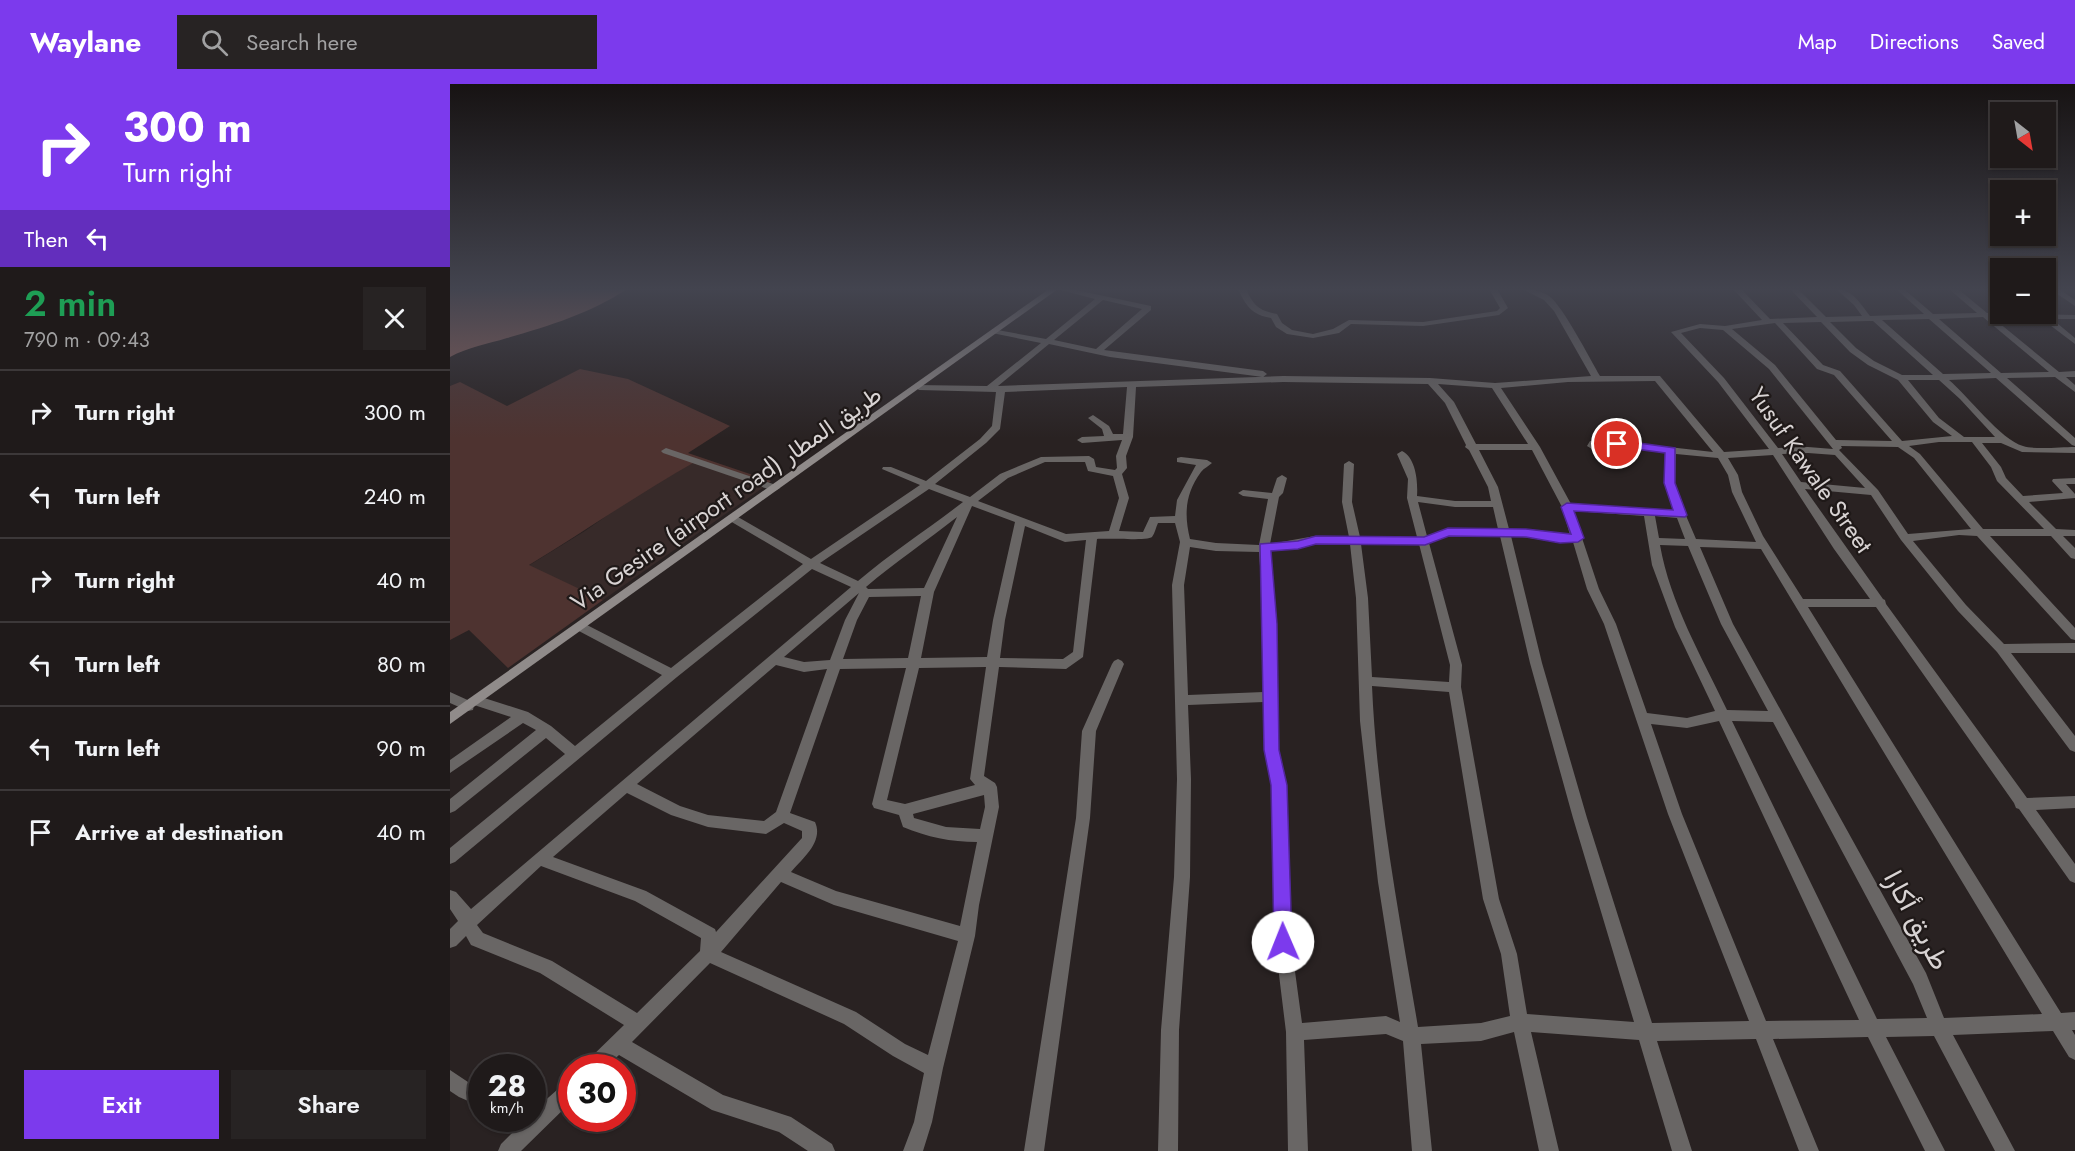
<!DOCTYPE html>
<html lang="en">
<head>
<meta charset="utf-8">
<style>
	body { margin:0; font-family:Jost,Vazirmatn,sans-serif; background:#272323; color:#f1f3f6; height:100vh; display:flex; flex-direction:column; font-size:22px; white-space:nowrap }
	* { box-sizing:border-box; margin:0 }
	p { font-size:20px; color:#a1a1a2 }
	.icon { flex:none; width:33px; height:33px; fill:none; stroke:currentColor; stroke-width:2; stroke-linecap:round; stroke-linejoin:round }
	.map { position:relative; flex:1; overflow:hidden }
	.side { display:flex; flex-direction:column; background:#1f1a1a; width:450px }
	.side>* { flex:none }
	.hud { background:#7c3aed; color:#fff; overflow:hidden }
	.needle { width:39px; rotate:149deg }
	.controls { position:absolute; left:1540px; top:18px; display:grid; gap:12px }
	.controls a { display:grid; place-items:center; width:66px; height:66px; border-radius:0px; background:#1f1a1a; box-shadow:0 2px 4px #0004,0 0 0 2px #3c3839; font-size:30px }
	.speed { position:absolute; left:18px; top:970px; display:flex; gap:12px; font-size:30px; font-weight:700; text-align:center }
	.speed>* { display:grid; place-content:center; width:78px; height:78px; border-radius:50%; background:#1f1a1a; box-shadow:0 2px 4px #0004,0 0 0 2px #3c3839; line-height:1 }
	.speed small { font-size:15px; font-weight:400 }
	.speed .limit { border:9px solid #d22; background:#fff; color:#111 }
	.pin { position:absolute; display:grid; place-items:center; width:51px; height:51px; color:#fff; margin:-26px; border:3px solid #fff; border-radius:50%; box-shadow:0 2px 6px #0007 }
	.me { position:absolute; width:66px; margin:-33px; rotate:359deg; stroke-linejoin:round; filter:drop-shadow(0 0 4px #0008) }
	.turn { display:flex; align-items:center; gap:21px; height:126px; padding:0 24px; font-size:27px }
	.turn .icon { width:78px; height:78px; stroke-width:2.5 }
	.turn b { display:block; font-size:42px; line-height:51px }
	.then { display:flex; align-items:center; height:57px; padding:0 24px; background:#0003; gap:12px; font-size:22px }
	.round { display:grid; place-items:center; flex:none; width:63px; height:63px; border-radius:0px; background:#272323 }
	.headline { display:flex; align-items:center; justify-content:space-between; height:102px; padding:0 24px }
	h1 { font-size:36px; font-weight:600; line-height:45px; color:#1e9e55 }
	.cta { display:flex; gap:12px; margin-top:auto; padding:12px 24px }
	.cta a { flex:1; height:69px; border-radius:0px; background:#7c3aed; color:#fff; font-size:24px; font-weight:600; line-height:69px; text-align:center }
	.cta a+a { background:#272323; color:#f1f3f6 }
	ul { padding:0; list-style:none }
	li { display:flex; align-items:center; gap:18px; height:84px; padding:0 24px; border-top:2px solid #3c3839 }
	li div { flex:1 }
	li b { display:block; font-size:22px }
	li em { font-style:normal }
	header { display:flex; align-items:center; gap:36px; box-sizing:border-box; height:84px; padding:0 30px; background:#7c3aed; color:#fff }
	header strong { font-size:28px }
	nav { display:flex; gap:33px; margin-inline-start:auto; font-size:21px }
	.search { width:420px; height:54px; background:#272323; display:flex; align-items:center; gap:15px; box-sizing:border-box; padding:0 21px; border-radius:0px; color:#a1a1a2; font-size:22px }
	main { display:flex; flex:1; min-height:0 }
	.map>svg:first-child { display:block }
</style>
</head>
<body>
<header>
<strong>Waylane</strong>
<div class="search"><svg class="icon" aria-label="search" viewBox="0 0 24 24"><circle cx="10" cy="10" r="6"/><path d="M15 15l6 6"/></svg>Search here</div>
<nav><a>Map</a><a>Directions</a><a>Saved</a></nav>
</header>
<main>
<section class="side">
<div class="hud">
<div class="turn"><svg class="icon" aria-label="right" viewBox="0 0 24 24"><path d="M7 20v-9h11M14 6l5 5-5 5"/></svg><div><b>300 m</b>Turn right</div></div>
<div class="then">Then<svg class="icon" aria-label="left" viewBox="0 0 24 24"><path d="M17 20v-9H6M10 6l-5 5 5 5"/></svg></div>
</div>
<div class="headline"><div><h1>2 min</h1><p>790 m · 09:43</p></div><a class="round"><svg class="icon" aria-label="close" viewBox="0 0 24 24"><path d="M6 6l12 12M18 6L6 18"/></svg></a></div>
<ul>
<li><svg class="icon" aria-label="right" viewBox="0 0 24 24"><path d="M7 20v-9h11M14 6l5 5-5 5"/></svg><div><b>Turn right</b></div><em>300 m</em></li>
<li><svg class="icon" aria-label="left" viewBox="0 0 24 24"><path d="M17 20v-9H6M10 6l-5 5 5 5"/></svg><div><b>Turn left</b></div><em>240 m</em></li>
<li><svg class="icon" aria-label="right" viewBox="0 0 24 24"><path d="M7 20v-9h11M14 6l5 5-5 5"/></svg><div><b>Turn right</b></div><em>40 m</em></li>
<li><svg class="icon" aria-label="left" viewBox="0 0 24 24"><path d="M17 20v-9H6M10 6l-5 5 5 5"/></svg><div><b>Turn left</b></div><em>80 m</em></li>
<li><svg class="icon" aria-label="left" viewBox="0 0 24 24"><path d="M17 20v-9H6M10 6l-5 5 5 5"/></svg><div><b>Turn left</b></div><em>90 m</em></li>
<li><svg class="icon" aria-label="arrive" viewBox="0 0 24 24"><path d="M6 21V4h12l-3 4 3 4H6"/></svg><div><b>Arrive at destination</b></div><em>40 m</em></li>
</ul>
<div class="cta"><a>Exit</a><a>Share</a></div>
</section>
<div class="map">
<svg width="1625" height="1067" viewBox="0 0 1625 1067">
	<rect width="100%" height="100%" fill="#292222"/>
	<!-- built -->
	<polygon fill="#372a29" points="245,378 314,403 153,516 78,482 135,447 192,407"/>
	<!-- green -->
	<path fill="#4e3330" d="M130 285 178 295 280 342 238 369 321 397 314 403 245 378C188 410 135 447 79 481L153 516 58 584 19 546 0 556V302L10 298 57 322Z"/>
	<!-- water -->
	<path fill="#89605b" d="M0 205H177C141 229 99 242 57 254 38 260 18 263 0 273Z"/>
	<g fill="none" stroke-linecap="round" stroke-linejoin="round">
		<!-- street -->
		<g fill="#696665" fill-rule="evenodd">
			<path d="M607 205H621L701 222V226L654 266 813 287 817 290 813 293 660 273 599 260 548 302 833 292 980 294 1045 299 1141 292 1104 227 1094 216 1072 205C1081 205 1091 207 1099 212 1113 222 1140 275 1150 292H1210L1274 368 1319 365 1268 298 1221 248 1250 240 1275 242 1312 236 1283 205H1291L1320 235 1367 233 1340 205H1348L1376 233 1412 232 1404 221 1386 205C1402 205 1411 220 1420 232L1474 230 1446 205H1454L1483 230 1527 229 1499 205H1508L1537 229 1625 231V235H1602L1625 254V260L1592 235 1543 234 1609 288 1625 287V293H1616L1625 301V308L1605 293 1557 294 1625 354V362L1622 361 1546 294 1499 296C1518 312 1551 356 1573 362 1586 366 1610 363 1625 363V369L1572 368 1551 359H1532L1551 383 1556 394 1573 412 1613 409 1602 397 1603 395 1625 394V400H1616L1625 410V414L1579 418 1606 445 1625 446V452H1613L1625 464V475L1621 474 1601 452H1540L1625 544V556L1621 555 1527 452 1509 451 1463 457 1516 521 1554 560 1625 559V569H1561L1625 652V668L1620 666 1547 568 1508 527 1451 456 1421 411 1355 405 1433 515 1435 516 1436 520 1577 714 1625 712V724L1586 726 1625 780V799L1620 797 1569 725 1566 724 1564 719 1426 523H1358L1611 929 1625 928V946H1622L1625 951V976L1619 973 1603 947 1503 951 1565 1067H1545L1484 952 1436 953 1495 1067H1475L1418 953 1323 955 1369 1067H1349L1306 955 1207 957 1242 1067H1222L1189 956 1081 948 1109 1067H1089L1064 948 1031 957 971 960 982 1067H962L953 957 936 950 854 956 858 1067H838L836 948 825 858 822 701 814 666V618L738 621 741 695 740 793 729 946 728 1067H708L711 946 724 793 727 695 722 501 730 458 725 439H708C706 443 705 449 702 453 698 457 656 454 647 455L633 573 616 585 549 583 534 692 545 699 547 703 549 723 529 821 525 852 493 984 482 1038 473 1067H453L464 1038 474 989 443 972 394 940 260 879 182 958 273 1011 341 1033 382 1060 385 1067H358L329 1048 262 1026 169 971 155 984H133L136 978 174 941 90 889 21 861 16 852 6 862 0 864V845L8 837 0 825V806L6 808 21 825 401 503 362 485 227 593 5 778 0 780V764L115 670 96 654 5 727 0 729V715L86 646 73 639 0 689V676L61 633 24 621 23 626 18 627 0 619V608L22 618 23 613 28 612 78 628 101 642 125 662 212 591 127 546 125 543 127 540H135L221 584 353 480 280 437 279 435 280 433H288L361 475 470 401 432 385 433 383H441L476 397 530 355 542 342 546 308 469 306 465 303 466 301 537 302 591 259 542 249V245L596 255 645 215ZM653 216 692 225 646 265 604 256ZM1533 233 1599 288 1551 289 1489 235ZM1479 235 1541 289 1493 290 1432 236ZM1418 237H1423L1483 291H1452L1424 277 1406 264 1380 238ZM1371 238 1400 268 1418 281 1448 296 1483 338 1502 352 1452 357 1390 287 1373 281 1333 239ZM1325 239 1367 285 1384 291 1442 357 1386 356 1325 281 1282 245ZM1250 244 1273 246 1319 285 1383 365 1358 363 1328 364 1274 294 1231 249ZM1458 296H1489L1510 315 1545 353H1514L1489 334ZM1205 297 1263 368 1174 358 1140 357 1137 362 1142 365C1158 357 1197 366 1216 369L1215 399 1224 427 1121 420 1090 363 1051 304 1118 298ZM833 298 978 300 995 319 1016 361 1015 363 1019 366 1038 403 1041 417H1005L967 412C968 398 966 374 952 367L947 370 958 395 957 414 967 453H910L902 418 904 380 899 377 894 380 892 418 899 453 865 452 820 460 829 413 833 409 837 394 832 391 827 394 822 409 793 406 788 409 793 412 818 415 809 461 766 459 740 455C734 430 735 410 751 388 754 384 759 382 762 379L757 376 731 373 727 374V378L746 381 727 416 725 432 700 433 693 448 669 447 679 414 672 390 677 384 676 372 683 353 686 303ZM988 300 1042 304 1078 360H1026L1004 318ZM677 303 673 350H663L659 342 643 331 638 334 652 345 654 352 632 353 627 356 632 359 672 356 666 372 667 384 665 386 646 383 644 375 639 372 591 373 550 390 520 413 485 400 536 359 550 345 555 308ZM1489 358H1522L1541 383 1547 397 1594 445H1533L1470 370 1459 362ZM1391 362 1448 363 1464 374 1521 445 1458 450 1428 406 1389 366 1392 364ZM1029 366H1082L1112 423 1120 451C1100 452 1080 446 1059 445L1048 403ZM1358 369 1385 371 1415 404 1351 398 1332 370ZM1226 370 1268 374 1278 391 1282 408 1306 458 1246 455 1231 420 1225 399ZM1323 371 1384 465 1420 515H1353L1313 452 1292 408 1288 391 1278 374ZM595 378H635L638 387 663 392 669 414 659 447 616 450 528 417 558 394ZM479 405 513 418C478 445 441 469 408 497L370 479ZM968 418 1005 423H1043L1048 445H998L977 452ZM522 422 565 438 543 536 537 573 471 574 484 508ZM1123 427 1194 432 1202 481 1225 543 1265 627 1237 634 1197 629 1166 540 1149 505ZM1205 432 1227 434 1235 455 1209 454ZM507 433 474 504 418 505 416 503C445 478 477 457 507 433ZM575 442 615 458 636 456 623 568 613 575 550 574 555 536ZM999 451 1050 452 1080 579 1123 734 1184 938 1077 930 1067 870 1049 815 1011 603 1012 581 979 459ZM1061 452C1081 453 1102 459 1123 458L1137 505 1154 540 1218 730 1299 937 1202 939 1137 734 1092 579ZM865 460H900L906 514 910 637 928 798 950 938 936 932 852 939 841 858 836 701 828 666 826 540 820 467ZM911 460H969L1000 581 999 598 922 593 918 514ZM1210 461 1238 462 1271 540 1318 627 1277 626C1252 573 1220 519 1210 461ZM740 463 766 467 809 468 814 540V608L738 611 734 501ZM1250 463 1311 465 1592 930 1494 934 1476 889 1283 540ZM409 509 395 536 380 576 354 578 334 573ZM471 512 458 574 393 575 407 536 419 513ZM326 581 354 588 377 585 326 728 314 737 258 731 230 722 187 700ZM536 583 520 695 525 701 455 720 437 716 469 584ZM456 584 422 720 424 724 449 731 453 743C477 753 501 758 527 758L510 842 386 807 341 788C352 775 374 758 365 738L340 729 390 585ZM922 602 999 608 1033 815 1051 870 1060 932 1031 939 968 943C949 830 927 717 922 602ZM1269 637 1409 936 1316 937 1232 730 1201 640 1237 644ZM1282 637 1323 638 1463 900 1477 934 1427 935ZM177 709 221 731 258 743 316 750 334 739 352 747V754L266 848 265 845 196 807 103 773ZM534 711 535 723 530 745 496 743 464 734 463 730ZM91 782 185 817 251 854 250 867 187 929 102 877 33 849 27 841ZM331 798 384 821 508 857 478 971 455 960 406 928 271 868Z"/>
			<path d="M788 205H796C803 221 809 227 827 230L832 239 842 246 863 250 883 245 899 236 973 238 1047 227 1050 224 1039 205H1047L1058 224 1049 231 973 242 901 240 889 249 863 254 837 250 826 243 821 234C802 231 796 222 788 205Z"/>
			<polygon points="1600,205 1609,205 1625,216 1625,222"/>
			<polygon points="216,364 329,402 330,404 325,407 321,406 213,369 211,367"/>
			<polygon points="668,575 672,577 674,580 646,647 640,734 594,1067 574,1067 626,734 632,647 662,580 664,577"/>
			<polygon points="0,986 21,1000 32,1005 32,1023 9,1013 0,1007"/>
			<polygon points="122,995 122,1017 71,1067 48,1067 51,1060 64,1047 57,1042 55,1035 82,1035 82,1028 116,998"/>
		</g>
		<!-- secondary -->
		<polygon fill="#908b8a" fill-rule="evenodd" points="599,205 608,205 0,640 0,628"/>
	</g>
	<!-- sky -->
	<linearGradient id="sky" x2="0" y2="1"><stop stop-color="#171313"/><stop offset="0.58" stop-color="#43444f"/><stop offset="1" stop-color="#43444f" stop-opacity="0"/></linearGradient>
	<rect width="1625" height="354" fill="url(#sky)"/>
	<!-- route -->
	<polygon fill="#7c3aed" stroke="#51269a" stroke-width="1.5" points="1167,356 1225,364 1225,399 1237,431 1235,433 1124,427 1134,454 1128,458 1110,459 1076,453 999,452 975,461 866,460 848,465 821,467 827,540 829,666 837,701 842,858 839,864 833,867 826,864 824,858 821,701 814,666 810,460 848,457 866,452 974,453 998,444 1076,445 1121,450 1111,423 1117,419 1223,426 1214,399 1215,369 1163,362 1162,360"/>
	<g text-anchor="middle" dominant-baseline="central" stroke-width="4.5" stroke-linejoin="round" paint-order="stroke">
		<!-- street labels -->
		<g font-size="24" fill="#d8d3d3" stroke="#1f1918">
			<text transform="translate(1361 386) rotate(55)">Yusuf Kawale Street</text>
			<text transform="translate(276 414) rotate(-35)">Via Gesire (airport road) طريق المطار</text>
		</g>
		<!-- near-street labels -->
		<g font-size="28" fill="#d8d3d3" stroke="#1f1918">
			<text transform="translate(1467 836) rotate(62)">طريق أكارا</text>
		</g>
	</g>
</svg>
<div class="controls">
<a><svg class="needle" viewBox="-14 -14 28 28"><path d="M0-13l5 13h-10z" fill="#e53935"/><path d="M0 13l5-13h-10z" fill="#a1a1a2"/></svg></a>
<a>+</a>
<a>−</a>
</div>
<div class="speed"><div>28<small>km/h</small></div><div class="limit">30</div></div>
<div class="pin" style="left:1167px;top:360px;background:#d93025"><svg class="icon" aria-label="arrive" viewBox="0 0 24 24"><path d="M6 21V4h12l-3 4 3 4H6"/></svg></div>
<svg class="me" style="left:833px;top:858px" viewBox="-20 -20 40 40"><circle r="19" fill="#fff"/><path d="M0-13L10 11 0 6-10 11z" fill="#7c3aed"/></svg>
</div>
</main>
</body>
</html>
